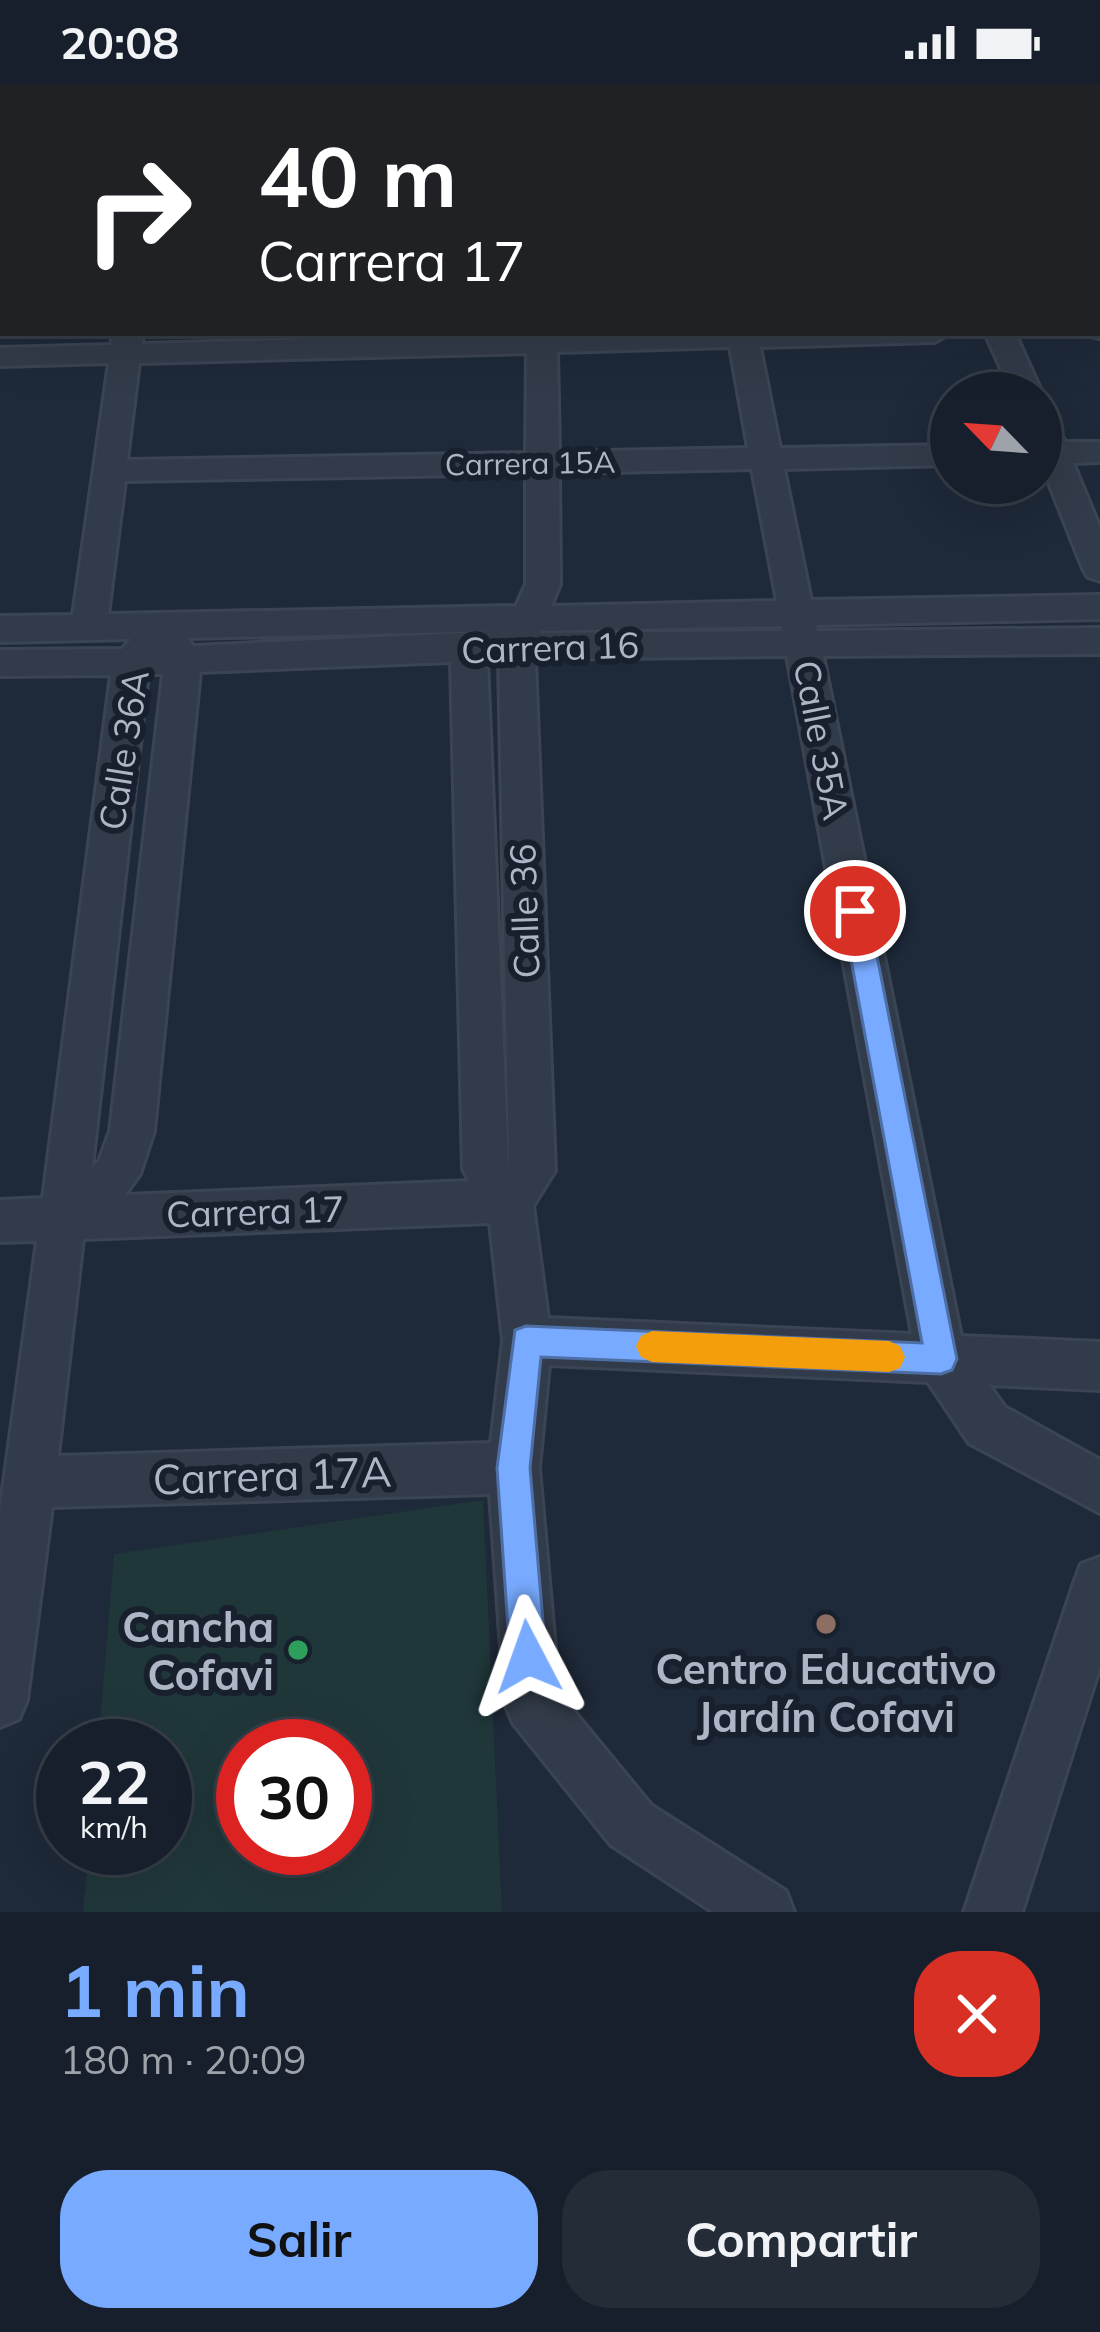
<!DOCTYPE html>
<html lang="es">
<head>
<meta charset="utf-8">
<style>
	body { margin:0; font-family:Mulish,sans-serif; background:#232c37; color:#f1f3f6; height:100vh; display:flex; flex-direction:column; font-size:45px; white-space:nowrap }
	* { box-sizing:border-box; margin:0 }
	p { font-size:39px; color:#9ea2a9 }
	.icon { flex:none; width:66px; height:66px; fill:none; stroke:currentColor; stroke-width:2; stroke-linecap:round; stroke-linejoin:round }
	.map { position:relative; height:1828px; overflow:hidden }
	.drawer { display:flex; flex-direction:column; background:#161f2b; flex:1 }
	.drawer>* { flex:none }
	.hud { position:absolute; left:0px; top:0px; width:1101px; height:252px; box-shadow:0 12px 48px #0002,0 0 0 3px #353d47; background:#202124; color:#fff; overflow:hidden }
	.needle { width:78px; rotate:295deg }
	.controls { position:absolute; left:930px; top:288px; display:grid; gap:24px }
	.controls a { display:grid; place-items:center; width:132px; height:132px; border-radius:50%; background:#161f2b; box-shadow:0 12px 48px #0002,0 0 0 3px #353d47; font-size:60px }
	.speed { position:absolute; left:36px; top:1635px; display:flex; gap:24px; font-size:60px; font-weight:700; text-align:center }
	.speed>* { display:grid; place-content:center; width:156px; height:156px; border-radius:50%; background:#161f2b; box-shadow:0 12px 48px #0002,0 0 0 3px #353d47; line-height:1 }
	.speed small { font-size:30px; font-weight:400 }
	.speed .limit { border:18px solid #d22; background:#fff; color:#111 }
	.pin { position:absolute; display:grid; place-items:center; width:102px; height:102px; color:#fff; margin:-51px; border:6px solid #fff; border-radius:50%; box-shadow:0 3px 12px #0007 }
	.me { position:absolute; width:132px; margin:-66px; rotate:356deg; stroke-linejoin:round; filter:drop-shadow(0 0 9px #0008) }
	.turn { display:flex; align-items:center; gap:42px; height:252px; padding:0 60px; font-size:54px }
	.turn .icon { width:156px; height:156px; stroke-width:2.5 }
	.turn b { display:block; font-size:84px; line-height:102px }
	.round { display:grid; place-items:center; flex:none; width:126px; height:126px; border-radius:48px; background:#232c37 }
	.head { display:flex; align-items:center; justify-content:space-between; height:204px; padding:0 60px }
	h1 { font-size:72px; font-weight:700; line-height:90px; color:#78aaff }
	.cta { display:flex; gap:24px; margin-top:auto; padding:24px 60px }
	.cta a { flex:1; height:138px; border-radius:48px; background:#78aaff; color:#111; font-size:48px; font-weight:700; line-height:138px; text-align:center }
	.cta a+a { background:#232c37; color:#f1f3f6 }
	.status { display:flex; justify-content:space-between; align-items:center; height:84px; padding:0 60px; background:#161f2b; direction:ltr }
	.status svg { height:33px; fill:currentColor }
	.map>svg:first-child { display:block }
</style>
</head>
<body>
<div class="status"><b>20:08</b><svg viewBox="0 0 49 12"><path d="M0 12V9h3v3zM5 12V6h3v6zM10 12V3h3v9zM15 12V0h3v12zM26 1h20v11H26zM47 4h2v5h-2z"/></svg></div>
<div class="map">
<svg width="1100" height="1828" viewBox="0 0 1100 1828">
	<rect width="100%" height="100%" fill="#1e2939"/>
	<!-- green -->
	<path fill="#20373a" fill-rule="evenodd" d="M483 1416 502 1828H83L89 1764H165V1662H98L114 1470ZM243 1662H345V1764H243Z"/>
	<g fill="none" stroke-linecap="round" stroke-linejoin="round">
		<defs>
			<g id="street">
				<polygon points="0,0 14,3 3,3 0,29"/>
				<rect x="148" y="0" width="26" height="3"/>
				<rect x="528" y="0" width="26" height="3"/>
				<polygon points="558,0 863,0 865,3 560,3"/>
				<polygon points="1100,0 1100,14 1098,14 1098,3 1087,3"/>
				<rect x="1098" y="87" width="2" height="16"/>
				<rect x="0" y="122" width="3" height="16"/>
				<polygon points="1098,236 1100,254 1087,251 1098,249"/>
				<path d="M113 249H143L142 260 527 249H950L935 258 760 263 780 364 951 361V381L784 385 811 516 1100 511V535L816 541 817 547 1100 544V570L823 572 961 1252 1100 1258V1306L989 1301 1005 1323 1100 1376V1429L969 1359 928 1298 549 1281 539 1384 559 1609 651 1721 786 1807 794 1828H713L611 1761 513 1639 505 1620 490 1410 52 1423 27 1616 19 1635 0 1643V1427L37 1157 0 1158V1116L43 1114 111 591 0 592V566L122 565 131 555 0 558V532L73 531 109 279 0 282V264L111 261ZM730 263 748 364 559 368 557 268ZM527 269 526 369 127 376 139 279ZM752 385 777 517 551 522 560 500 559 389ZM526 390V500L516 522 108 530 125 397ZM781 542 782 547 540 549 541 547ZM505 547 193 562 187 554ZM787 572 912 1250 548 1234 533 1122 555 1087 535 575ZM487 576H499L509 1080 508 1079ZM451 578 463 1085 469 1097 125 1111 140 1090 154 1047 200 588ZM148 590H163L110 1047 99 1077 92 1083ZM490 1139 503 1257 491 1359 58 1372 83 1155Z"/>
				<polygon points="985,249 1015,249 1042,309 1041,311 1012,309"/>
				<polygon points="1041,329 1052,332 1065,358 1100,358 1100,378 1073,379 1100,444 1100,497 1088,493 1083,485 1041,379"/>
				<polygon points="1100,1473 1100,1582 1022,1828 964,1828 1074,1499 1081,1480"/>
			</g>
		</defs>
		<!-- street casing -->
		<use href="#street" stroke="#3b4453" stroke-width="6"/>
		<!-- street -->
		<use href="#street" fill="#323b49" fill-rule="evenodd"/>
	</g>
	<!-- route -->
	<polygon fill="#78aaff" stroke="#4e6ea6" stroke-width="3" points="855,816 868,827 957,1275 952,1286 941,1290 541,1273 530,1384 546,1573 540,1585 528,1590 516,1585 510,1573 497,1384 515,1246 526,1242 922,1259 842,827"/>
	<!-- slow -->
	<polygon fill="#f59e0b" points="652,1247 889,1257 900,1262 905,1273 900,1284 889,1288 652,1278 641,1273 636,1262 641,1252"/>
	<!-- markers -->
	<circle fill="#8d6e63" stroke="#18202e" stroke-width="4.5" cx="826" cy="1540" r="12"/>
	<circle fill="#2e9e5b" stroke="#18202e" stroke-width="4.5" cx="298" cy="1566" r="12"/>
	<g text-anchor="middle" dominant-baseline="central" stroke-width="12" stroke-linejoin="round" paint-order="stroke">
		<!-- far-street labels -->
		<g font-size="30" fill="#acb6c6" stroke="#18202e">
			<text transform="translate(530 379) rotate(-1)">Carrera 15A</text>
		</g>
		<!-- street labels -->
		<g font-size="36" fill="#acb6c6" stroke="#18202e">
			<text transform="translate(550 563) rotate(-2)">Carrera 16</text>
			<text transform="translate(822 656) rotate(79)">Calle 35A</text>
			<text transform="translate(123 666) rotate(-81)">Calle 36A</text>
			<text transform="translate(524 827) rotate(-92)">Calle 36</text>
			<text transform="translate(255 1127) rotate(-2)">Carrera 17</text>
		</g>
		<!-- near-street labels -->
		<g font-size="42" fill="#acb6c6" stroke="#18202e">
			<text transform="translate(272 1391) rotate(-2)">Carrera 17A</text>
		</g>
		<!-- near-poi labels -->
		<g font-size="42" font-weight="bold" fill="#acb6c6" stroke="#18202e" text-anchor="end">
			<text x="274" y="1542">Cancha<tspan x="274" dy="48">Cofavi</tspan></text>
			<text x="826" y="1584" text-anchor="middle">Centro Educativo<tspan x="826" dy="48">Jardín Cofavi</tspan></text>
		</g>
	</g>
</svg>
<div class="controls">
<a><svg class="needle" viewBox="-14 -14 28 28"><path d="M0-13l5 13h-10z" fill="#e53935"/><path d="M0 13l5-13h-10z" fill="#9ea2a9"/></svg></a>
</div>
<div class="speed"><div>22<small>km/h</small></div><div class="limit">30</div></div>
<div class="pin" style="left:855px;top:827px;background:#d93025"><svg class="icon" aria-label="arrive" viewBox="0 0 24 24"><path d="M6 21V4h12l-3 4 3 4H6"/></svg></div>
<svg class="me" style="left:528px;top:1573px" viewBox="-20 -20 40 40"><path d="M0-17L14 15 0 8-14 15z" fill="#78aaff" stroke="#fff" stroke-width="4"/></svg>
<div class="hud">
<div class="turn"><svg class="icon" aria-label="right" viewBox="0 0 24 24"><path d="M7 20v-9h11M14 6l5 5-5 5"/></svg><div><b>40 m</b>Carrera 17</div></div>
</div>
</div>
<section class="drawer">
<div class="head"><div><h1>1 min</h1><p>180 m · 20:09</p></div><a class="round" style="background:#d93025;color:#fff"><svg class="icon" aria-label="close" viewBox="0 0 24 24"><path d="M6 6l12 12M18 6L6 18"/></svg></a></div>
<div class="cta"><a>Salir</a><a>Compartir</a></div>
</section>
</body>
</html>
